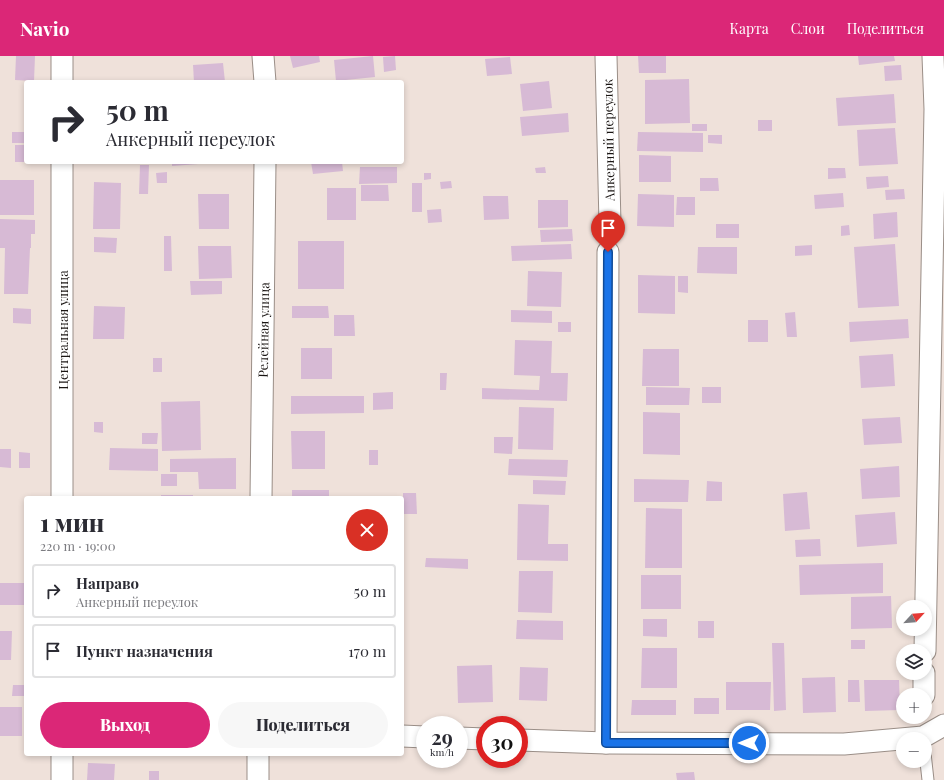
<!DOCTYPE html>
<html lang="ru">
<head>
<meta charset="utf-8">
<style>
	body { margin:0; font-family:"Playfair Display",serif; background:#f7f7f7; color:#2b2b33; height:100vh; display:flex; flex-direction:column; font-size:15px; white-space:nowrap }
	* { box-sizing:border-box; margin:0 }
	p { font-size:13px; color:#7c7c81 }
	.icon { flex:none; width:22px; height:22px; fill:none; stroke:currentColor; stroke-width:2; stroke-linecap:round; stroke-linejoin:round }
	.map { position:relative; flex:1; overflow:hidden }
	.sheet { position:absolute; left:24px; top:440px; width:380px; height:260px; display:flex; flex-direction:column; background:#fff; border-radius:4px; box-shadow:0 2px 6px #0003 }
	.sheet>* { flex:none }
	.banner { position:absolute; left:24px; top:24px; width:380px; height:84px; border-radius:4px; box-shadow:0 2px 6px #0003; background:#fff; color:#2b2b33; overflow:hidden }
	.needle { width:26px; rotate:64deg }
	.tools { position:absolute; left:896px; top:544px; display:grid; gap:8px }
	.tools a { display:grid; place-items:center; width:36px; height:36px; border-radius:50%; background:#fff; box-shadow:0 2px 6px #0003; font-size:20px }
	.speed { position:absolute; left:416px; top:660px; display:flex; gap:8px; font-size:20px; font-weight:700; text-align:center }
	.speed>* { display:grid; place-content:center; width:52px; height:52px; border-radius:50%; background:#fff; box-shadow:0 2px 6px #0003; line-height:1 }
	.speed small { font-size:10px; font-weight:400 }
	.speed .limit { border:6px solid #d22; background:#fff; color:#111 }
	.pin { position:absolute; display:grid; place-items:center; width:34px; height:34px; color:#fff; margin:-41px -17px; border-radius:50% 50% 50% 0; rotate:-45deg; box-shadow:0 0 4px #0007 }
	.pin .icon { rotate:45deg }
	.me { position:absolute; width:44px; margin:-22px; rotate:270deg; stroke-linejoin:round; filter:drop-shadow(0 0 3px #0008) }
	.turn { display:flex; align-items:center; gap:14px; height:84px; padding:0 16px; font-size:18px }
	.turn .icon { width:52px; height:52px; stroke-width:2.5 }
	.turn b { display:block; font-size:28px; line-height:34px }
	.round { display:grid; place-items:center; flex:none; width:42px; height:42px; border-radius:21px; background:#f7f7f7 }
	.headline { display:flex; align-items:center; justify-content:space-between; height:68px; padding:0 16px }
	h1 { font-size:24px; font-weight:800; line-height:30px }
	.action { display:flex; gap:8px; margin-top:auto; padding:8px 16px }
	.action a { flex:1; height:46px; border-radius:24px; background:#db2777; color:#fff; font-size:16px; font-weight:800; line-height:46px; text-align:center }
	.action a+a { background:#f7f7f7; color:#2b2b33 }
	ul { padding:0; list-style:none }
	li { display:flex; align-items:center; gap:12px; height:54px; margin:0 8px 6px; padding:0 8px; border:2px solid #e1e1e2; border-radius:4px }
	li div { flex:1 }
	li b { display:block; font-size:15px }
	li em { font-style:normal }
	header { display:flex; align-items:center; gap:24px; box-sizing:border-box; height:56px; padding:0 20px; background:#db2777; color:#fff }
	header strong { font-size:19px }
	nav { display:flex; gap:22px; margin-inline-start:auto; font-size:14px }
	.map>svg:first-child { display:block }
</style>
</head>
<body>
<header>
<strong>Navio</strong>
<nav><a>Карта</a><a>Слои</a><a>Поделиться</a></nav>
</header>
<div class="map">
<svg width="944" height="724" viewBox="0 0 944 724">
	<rect width="100%" height="100%" fill="#efe1da"/>
	<!-- building -->
	<g fill="#d7bad5">
		<polygon points="16,0 35,0 34,25 15,24"/>
		<polygon points="290,0 319,0 320,6 293,12"/>
		<polygon points="373,0 375,21 336,25 334,4"/>
		<polygon points="395,0 396,14 384,16 383,1"/>
		<polygon points="638,0 666,0 666,17 639,17"/>
		<polygon points="858,0 894,0 895,5 859,9"/>
		<polygon points="510,1 512,18 487,20 485,3"/>
		<polygon points="223,7 225,26 194,26 193,9"/>
		<polygon points="901,9 902,24 885,25 884,10"/>
		<polygon points="689,23 690,67 645,68 645,24"/>
		<polygon points="549,25 552,52 523,55 520,28"/>
		<polygon points="894,38 896,67 838,70 836,42"/>
		<polygon points="568,57 569,76 522,80 520,61"/>
		<rect x="758" y="64" width="14" height="11"/>
		<rect x="692" y="68" width="15" height="7"/>
		<polygon points="895,72 898,108 859,110 857,74"/>
		<rect x="12" y="76" width="14" height="11"/>
		<polygon points="638,76 703,77 703,96 637,95"/>
		<polygon points="708,79 722,79 722,88 708,87"/>
		<rect x="15" y="89" width="11" height="17"/>
		<polygon points="639,99 671,100 671,126 639,126"/>
		<polygon points="172,106 211,106 211,107 172,110"/>
		<polygon points="311,106 342,106 343,115 313,118"/>
		<polygon points="140,109 149,109 148,138 139,138"/>
		<polygon points="360,111 397,111 397,127 359,128"/>
		<polygon points="545,111 546,117 536,117 535,112"/>
		<polygon points="828,112 845,112 846,122 828,123"/>
		<polygon points="167,116 167,127 157,127 156,117"/>
		<polygon points="424,117 431,117 431,123 424,124"/>
		<polygon points="888,120 889,131 867,133 866,121"/>
		<polygon points="700,122 718,122 719,135 700,135"/>
		<rect x="0" y="124" width="34" height="35"/>
		<polygon points="451,125 452,132 441,133 440,126"/>
		<polygon points="94,126 121,127 120,173 93,173"/>
		<rect x="412" y="127" width="10" height="29"/>
		<polygon points="361,129 388,129 389,145 361,145"/>
		<rect x="327" y="132" width="29" height="32"/>
		<polygon points="904,133 905,143 886,144 885,134"/>
		<polygon points="843,137 844,151 815,153 814,139"/>
		<polygon points="198,138 229,138 229,173 199,173"/>
		<polygon points="638,138 674,139 674,171 637,170"/>
		<polygon points="483,140 508,140 509,163 484,164"/>
		<polygon points="677,141 695,141 695,159 676,159"/>
		<polygon points="538,144 568,144 568,171 538,172"/>
		<polygon points="441,153 442,166 428,167 427,154"/>
		<polygon points="897,156 898,181 874,183 873,158"/>
		<polygon points="0,163 35,164 35,178 31,178 31,192 30,192 28,238 4,238 5,192 0,192"/>
		<rect x="716" y="168" width="23" height="14"/>
		<polygon points="849,169 850,179 841,180 841,170"/>
		<polygon points="572,173 573,185 541,186 540,174"/>
		<polygon points="164,180 171,180 172,215 164,215"/>
		<polygon points="94,181 117,182 116,197 94,196"/>
		<rect x="298" y="185" width="46" height="48"/>
		<polygon points="571,188 572,203 512,205 511,190"/>
		<polygon points="895,188 899,250 858,252 854,191"/>
		<polygon points="812,189 812,199 795,200 795,190"/>
		<polygon points="198,190 231,190 232,222 199,223"/>
		<polygon points="698,191 737,191 737,218 697,217"/>
		<polygon points="528,215 562,216 561,251 527,250"/>
		<polygon points="638,219 675,220 675,258 638,257"/>
		<polygon points="678,220 688,220 688,237 678,236"/>
		<polygon points="190,225 222,225 222,238 191,239"/>
		<polygon points="94,250 125,251 124,283 93,283"/>
		<polygon points="292,250 328,250 329,262 292,262"/>
		<polygon points="13,252 31,253 31,268 13,267"/>
		<polygon points="511,254 552,255 552,267 511,266"/>
		<polygon points="795,256 797,281 787,281 785,257"/>
		<polygon points="334,259 354,259 355,280 334,280"/>
		<polygon points="908,263 909,282 850,286 849,266"/>
		<rect x="748" y="264" width="20" height="22"/>
		<rect x="558" y="266" width="13" height="10"/>
		<polygon points="515,284 552,285 551,317 568,317 567,345 482,343 482,332 539,334 540,320 514,319"/>
		<rect x="301" y="292" width="31" height="31"/>
		<polygon points="643,293 679,293 679,330 642,330"/>
		<polygon points="893,298 895,330 861,332 859,300"/>
		<rect x="153" y="302" width="9" height="14"/>
		<polygon points="440,317 447,317 446,334 440,334"/>
		<polygon points="646,331 690,332 689,349 646,349"/>
		<rect x="702" y="331" width="19" height="16"/>
		<polygon points="393,336 393,353 373,354 373,337"/>
		<polygon points="291,340 364,340 364,357 291,358"/>
		<polygon points="200,345 201,394 162,395 161,346"/>
		<polygon points="519,351 554,352 553,394 518,393"/>
		<polygon points="643,356 680,357 680,399 643,398"/>
		<polygon points="900,361 902,387 864,389 862,363"/>
		<polygon points="94,366 103,366 103,377 94,376"/>
		<polygon points="291,375 325,375 325,413 292,413"/>
		<polygon points="142,377 158,377 157,388 142,388"/>
		<polygon points="494,381 513,381 512,398 494,397"/>
		<polygon points="110,392 158,393 158,415 109,414"/>
		<polygon points="0,393 11,393 11,412 0,411"/>
		<rect x="369" y="394" width="9" height="15"/>
		<polygon points="19,396 30,397 30,412 19,412"/>
		<polygon points="236,402 236,433 199,433 198,416 170,416 170,403"/>
		<polygon points="509,403 568,404 567,421 508,419"/>
		<polygon points="899,410 900,441 862,443 860,413"/>
		<rect x="161" y="418" width="16" height="12"/>
		<polygon points="634,423 689,424 688,446 634,446"/>
		<polygon points="533,424 566,425 565,439 533,438"/>
		<polygon points="707,425 722,426 722,445 706,445"/>
		<rect x="292" y="434" width="37" height="8"/>
		<polygon points="807,436 810,473 785,475 783,438"/>
		<polygon points="403,437 416,437 417,458 403,458"/>
		<rect x="161" y="439" width="32" height="3"/>
		<polygon points="518,448 549,449 548,488 568,488 568,505 517,504"/>
		<polygon points="646,452 682,453 682,512 645,512"/>
		<polygon points="895,456 897,488 857,491 855,459"/>
		<polygon points="820,483 821,500 796,501 795,484"/>
		<polygon points="426,502 468,503 468,513 425,511"/>
		<polygon points="883,507 883,537 800,539 799,509"/>
		<polygon points="519,515 553,515 552,557 518,556"/>
		<rect x="641" y="519" width="40" height="34"/>
		<rect x="0" y="527" width="25" height="22"/>
		<polygon points="891,540 892,572 851,573 851,541"/>
		<polygon points="643,563 667,563 667,581 643,580"/>
		<polygon points="517,564 563,565 563,584 516,583"/>
		<rect x="698" y="565" width="16" height="17"/>
		<polygon points="0,575 12,575 11,604 0,604"/>
		<rect x="851" y="584" width="14" height="9"/>
		<polygon points="772,587 784,587 786,654 774,655"/>
		<polygon points="642,592 677,592 677,632 641,632"/>
		<polygon points="492,609 493,646 458,647 457,610"/>
		<polygon points="520,611 548,612 547,645 519,644"/>
		<polygon points="835,621 836,656 803,657 802,622"/>
		<polygon points="848,624 859,624 860,646 848,646"/>
		<polygon points="864,624 899,624 900,654 865,655"/>
		<polygon points="726,626 771,626 770,654 726,654"/>
		<polygon points="13,629 26,629 26,640 12,640"/>
		<rect x="694" y="642" width="25" height="16"/>
		<polygon points="632,644 676,644 676,659 631,659"/>
		<rect x="0" y="651" width="22" height="29"/>
		<polygon points="88,707 115,708 114,724 87,724"/>
		<rect x="149" y="715" width="10" height="9"/>
		<polygon points="694,716 695,724 677,724 676,717"/>
	</g>
	<g fill="none" stroke-linecap="round" stroke-linejoin="round">
		<defs>
			<polyline id="service" points="925,697 928,724"/>
			<g id="minor">
				<polyline points="62,0 62,26"/>
				<polyline points="263,0 265,26"/>
				<polyline points="606,0 610,168"/>
				<polyline points="62,106 62,442"/>
				<polyline points="261,442 265,106"/>
				<polyline points="925,595 935,53 933,0"/>
				<polyline points="924,639 924,617"/>
				<polyline points="402,680 425,681"/>
				<polyline points="459,682 485,683"/>
				<polyline points="519,684 606,687 844,688 923,681 944,669"/>
				<polyline points="606,687 608,196"/>
				<polyline points="62,698 62,724"/>
				<polyline points="258,724 258,698"/>
			</g>
		</defs>
		<!-- service casing -->
		<use href="#service" stroke="#9a8e87" stroke-width="13"/>
		<!-- minor casing -->
		<use href="#minor" stroke="#9a8e87" stroke-width="23"/>
		<!-- service -->
		<use href="#service" stroke="#fff" stroke-width="11"/>
		<!-- minor -->
		<use href="#minor" stroke="#fff" stroke-width="21"/>
	</g>
	<g fill="none" stroke-linecap="round" stroke-linejoin="round">
		<defs>
			<polyline id="route" points="608,196 606,687 749,687"/>
		</defs>
		<!-- route casing -->
		<use href="#route" stroke="#114b97" stroke-width="10"/>
		<!-- route -->
		<use href="#route" stroke="#1a73e8" stroke-width="7"/>
	</g>
	<g text-anchor="middle" dominant-baseline="central" stroke-width="3" stroke-linejoin="round" paint-order="stroke">
		<!-- street labels -->
		<g font-size="13" fill="#1a1513" stroke="#fff">
			<text transform="translate(608 84) rotate(-91)">Анкерный переулок</text>
			<text transform="translate(62 274) rotate(-90)">Центральная улица</text>
			<text transform="translate(263 274) rotate(-89)">Релейная улица</text>
		</g>
	</g>
</svg>
<div class="tools">
<a><svg class="needle" viewBox="-14 -14 28 28"><path d="M0-13l5 13h-10z" fill="#e53935"/><path d="M0 13l5-13h-10z" fill="#7c7c81"/></svg></a>
<a><svg class="icon" aria-label="layers" viewBox="0 0 24 24"><path d="M12 4l9 5-9 5-9-5zM3 14l9 5 9-5"/></svg></a>
<a>+</a>
<a>−</a>
</div>
<div class="speed"><div>29<small>km/h</small></div><div class="limit">30</div></div>
<div class="pin" style="left:608px;top:196px;background:#d93025"><svg class="icon" aria-label="arrive" viewBox="0 0 24 24"><path d="M6 21V4h12l-3 4 3 4H6"/></svg></div>
<svg class="me" style="left:749px;top:687px" viewBox="-20 -20 40 40"><circle r="17" fill="#1a73e8" stroke="#fff" stroke-width="3"/><path d="M0-11L8 9 0 5-8 9z" fill="#fff"/></svg>
<div class="banner">
<div class="turn"><svg class="icon" aria-label="right" viewBox="0 0 24 24"><path d="M7 20v-9h11M14 6l5 5-5 5"/></svg><div><b>50 m</b>Анкерный переулок</div></div>
</div>
<section class="sheet">
<div class="headline"><div><h1>1 мин</h1><p>220 m · 19:00</p></div><a class="round" style="background:#d93025;color:#fff"><svg class="icon" aria-label="close" viewBox="0 0 24 24"><path d="M6 6l12 12M18 6L6 18"/></svg></a></div>
<ul>
<li><svg class="icon" aria-label="right" viewBox="0 0 24 24"><path d="M7 20v-9h11M14 6l5 5-5 5"/></svg><div><b>Направо</b><p>Анкерный переулок</p></div><em>50 m</em></li>
<li><svg class="icon" aria-label="arrive" viewBox="0 0 24 24"><path d="M6 21V4h12l-3 4 3 4H6"/></svg><div><b>Пункт назначения</b></div><em>170 m</em></li>
</ul>
<div class="action"><a>Выход</a><a>Поделиться</a></div>
</section>
</div>
</body>
</html>
